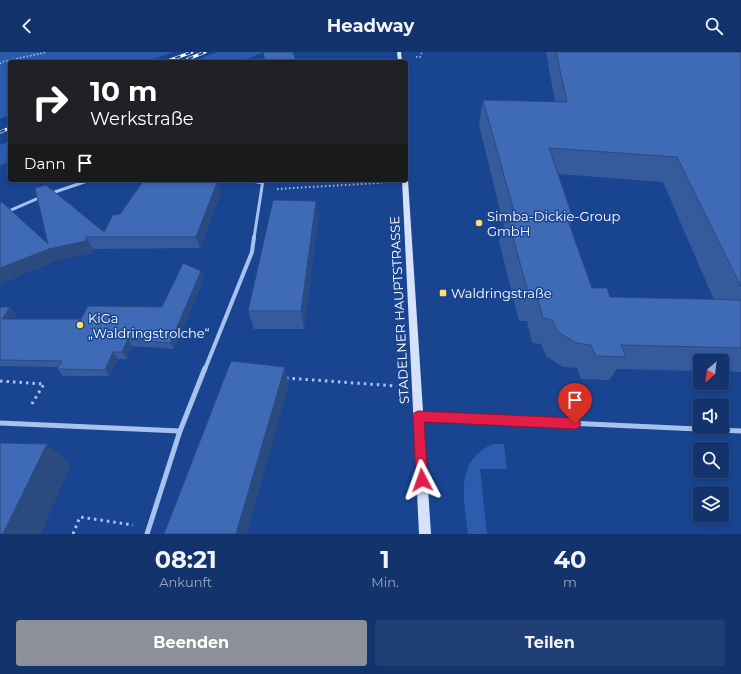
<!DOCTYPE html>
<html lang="de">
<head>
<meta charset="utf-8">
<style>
	body { margin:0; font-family:Montserrat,sans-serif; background:#203f74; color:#f1f3f6; height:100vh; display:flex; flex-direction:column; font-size:15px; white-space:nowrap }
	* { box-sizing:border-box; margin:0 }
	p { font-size:13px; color:#9daac2 }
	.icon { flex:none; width:22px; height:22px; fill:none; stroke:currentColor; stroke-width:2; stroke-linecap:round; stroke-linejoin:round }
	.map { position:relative; height:482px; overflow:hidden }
	.drawer { display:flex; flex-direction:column; background:#13336c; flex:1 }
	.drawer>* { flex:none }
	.top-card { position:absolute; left:8px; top:8px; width:400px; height:122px; border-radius:4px; box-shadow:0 2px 6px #0003,0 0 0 1px #324e7f; background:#202124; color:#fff; overflow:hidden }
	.needle { width:26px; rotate:208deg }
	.fabs { position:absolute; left:693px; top:302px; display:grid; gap:8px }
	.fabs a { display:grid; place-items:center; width:36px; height:36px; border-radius:4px; background:#13336c; box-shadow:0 2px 6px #0003,0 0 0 1px #324e7f; font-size:20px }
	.pin { position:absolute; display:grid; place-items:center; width:34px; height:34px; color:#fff; margin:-41px -17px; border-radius:50% 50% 50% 0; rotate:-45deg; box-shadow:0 0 4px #0007 }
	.pin .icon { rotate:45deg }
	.me { position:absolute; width:44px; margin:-22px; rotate:356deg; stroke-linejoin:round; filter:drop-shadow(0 0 3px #0008) }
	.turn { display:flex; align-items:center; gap:14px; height:84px; padding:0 16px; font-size:18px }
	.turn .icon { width:52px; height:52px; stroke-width:2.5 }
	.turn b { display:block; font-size:28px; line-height:34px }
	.then { display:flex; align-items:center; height:38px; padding:0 16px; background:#0003; gap:8px; font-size:15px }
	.eta { display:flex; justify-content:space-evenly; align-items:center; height:68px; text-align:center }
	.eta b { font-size:24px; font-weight:700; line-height:28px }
	.button { display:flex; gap:8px; margin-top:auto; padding:8px 16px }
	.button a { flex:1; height:46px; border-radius:4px; background:#8c9099; color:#fff; font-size:16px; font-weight:700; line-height:46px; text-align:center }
	.button a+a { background:#203f74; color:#f1f3f6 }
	header { display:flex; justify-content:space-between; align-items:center; height:52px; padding:0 16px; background:#13336c; font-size:18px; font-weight:700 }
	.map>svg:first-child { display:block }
</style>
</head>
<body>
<header><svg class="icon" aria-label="back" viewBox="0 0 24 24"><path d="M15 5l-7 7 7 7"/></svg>Headway<svg class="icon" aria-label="search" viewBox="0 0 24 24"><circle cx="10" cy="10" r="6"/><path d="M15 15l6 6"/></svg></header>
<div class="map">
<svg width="741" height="482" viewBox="0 0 741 482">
	<rect width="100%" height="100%" fill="#194490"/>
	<!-- green -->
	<g fill="#2c5cae">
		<polygon points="0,0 174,0 143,10 10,10 10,63 0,67"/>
		<polygon points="218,0 264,0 239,10 192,10"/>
		<polygon points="10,89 10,109 0,114 0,93"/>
		<path d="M493 392H504L507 417H480L487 482H468C464 449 454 408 493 392Z"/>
	</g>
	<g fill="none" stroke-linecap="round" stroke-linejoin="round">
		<!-- path-far2 -->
		<g stroke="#a7c2ef" stroke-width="1.5" stroke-dasharray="1.5 2" stroke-linecap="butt">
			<polyline points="416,5 420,5 422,0"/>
			<polyline points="0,12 2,10 47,0"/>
		</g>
		<!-- path-far1 -->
		<polyline stroke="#a7c2ef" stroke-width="2" stroke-dasharray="1.5 2.5" stroke-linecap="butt" points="277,137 378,131 388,129"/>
		<!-- path -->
		<g stroke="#a7c2ef" stroke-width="3" stroke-dasharray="2.5 4" stroke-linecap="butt">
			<polyline points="286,326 396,334"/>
			<polyline points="0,329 44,332 30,355"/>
			<polyline points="73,482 80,465 133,473"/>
		</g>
		<!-- street-far2 -->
		<g stroke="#a7c2ef" stroke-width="3">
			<polyline points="249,128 262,131"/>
			<polyline points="52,141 90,128"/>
			<polyline points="0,163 41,145"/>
			<polyline points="254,186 263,128"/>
		</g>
		<!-- street-far1 -->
		<polyline stroke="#a7c2ef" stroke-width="4" points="205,317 252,200 254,185"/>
		<!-- street -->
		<g stroke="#a7c2ef" stroke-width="5">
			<polyline points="418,364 741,379"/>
			<polyline points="0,371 180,379"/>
			<polyline points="147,482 180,379 205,316"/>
		</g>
		<!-- secondary -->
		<g fill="#d5e2fa" fill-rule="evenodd">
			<polygon points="397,0 401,0 402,10 398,10"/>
			<polygon points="406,126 408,128 431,482 419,482 402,128 406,128"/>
		</g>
		<defs>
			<g id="rail">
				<polyline points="188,7 205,0"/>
				<polyline points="165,10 192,0"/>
				<polyline points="0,80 10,76"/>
			</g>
		</defs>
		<!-- rail casing -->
		<use href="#rail" stroke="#fff" stroke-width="3"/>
		<!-- rail -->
		<use href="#rail" stroke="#194490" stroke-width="2" stroke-dasharray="5.5" stroke-linecap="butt"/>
	</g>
	<!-- wall -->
	<g fill="#355b9d" fill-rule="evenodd">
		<path d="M546 0H741V320L722 319V309H700V319L617 317 609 328 581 327 577 316 563 315 546 304 541 292 532 291 527 269H519L499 189 504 174 479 73 483 48 555 50ZM558 122 663 130 714 248 610 245 592 236 570 174 573 166Z"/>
		<polygon points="221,140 200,196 93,197 93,201 57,208 0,232 0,150 48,192 104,180 120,162"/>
		<polygon points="316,149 318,168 304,277 254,277 248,259"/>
		<polygon points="201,219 204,226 174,297 132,294 127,307 118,307 110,324 63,324 57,317 58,315 0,314 0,255 10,255 16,262 13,267 81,267 162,255"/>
	</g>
	<!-- shaded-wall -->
	<g fill="#2b4a7f">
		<polygon points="218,128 221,140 200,196 196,185"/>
		<polygon points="316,149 318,168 304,277 301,259"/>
		<polygon points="86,185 93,197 93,201 57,208 0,232 0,216 49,197"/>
		<polygon points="201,219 204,226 174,297 170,291"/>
		<polygon points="10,255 16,262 9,274 2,267"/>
		<polygon points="128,287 132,294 127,307 122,300"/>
		<polygon points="113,300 118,307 110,324 105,318"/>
		<polygon points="285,315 289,332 247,482 236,482"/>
		<polygon points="47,392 71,412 41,482 3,482"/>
	</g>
	<!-- building -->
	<g fill="#3e6ab6" stroke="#2b4a7f">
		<polygon points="263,0 293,0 296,10 265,10"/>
		<polygon points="556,0 741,0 741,235 677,105 549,96 573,166 567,166 592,236 607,236 610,245 741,248 741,296 621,293 626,305 596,304 591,293 576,291 558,280 552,268 543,266 537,244 529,244 507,163 515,163 483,48 567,50"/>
		<polygon points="144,128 218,128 196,185 86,185 86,189 49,197 0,216 0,151 2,150 48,192 35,136 46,133 104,180 113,163 120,162"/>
		<polygon points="273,148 316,149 301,259 248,259"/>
		<polygon points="183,211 201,219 170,291 128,287 122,300 113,300 105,318 57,317 62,309 0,308 0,255 10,255 2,267 81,267 88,254 162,255"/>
		<polygon points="231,309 285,315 236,482 164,482"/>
		<polygon points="0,391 47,392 3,482 0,482"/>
	</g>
	<!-- route -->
	<polygon fill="#e11d48" stroke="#92132f" points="418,359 575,366 579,368 581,372 579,375 575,377 424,370 428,428 426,433 422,434 418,433 416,428 413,364 414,361"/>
	<!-- markers -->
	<g fill="#ffdf65" stroke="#194490" stroke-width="1.5">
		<circle cx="479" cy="171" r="4"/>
		<rect x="439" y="237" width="8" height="8" rx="2"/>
		<circle cx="80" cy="273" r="4"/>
	</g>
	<g text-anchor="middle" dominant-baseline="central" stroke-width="3" stroke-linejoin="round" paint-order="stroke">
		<!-- poi labels -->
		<g font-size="13" fill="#fff" stroke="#194490" text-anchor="start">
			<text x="487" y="164">Simba-Dickie-Group<tspan x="487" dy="15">GmbH</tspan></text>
			<text x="451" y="241">Waldringstraße</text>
			<text x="88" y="266">KiGa<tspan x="88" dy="15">„Waldringstrolche“</tspan></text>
		</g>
		<!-- street labels -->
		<g font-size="13" fill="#fff" stroke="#194490">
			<text transform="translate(399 258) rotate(-93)">STADELNER HAUPTSTRASSE</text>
		</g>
	</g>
</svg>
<div class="fabs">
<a><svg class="needle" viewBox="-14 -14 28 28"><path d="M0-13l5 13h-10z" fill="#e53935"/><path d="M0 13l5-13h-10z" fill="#9daac2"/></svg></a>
<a><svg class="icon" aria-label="sound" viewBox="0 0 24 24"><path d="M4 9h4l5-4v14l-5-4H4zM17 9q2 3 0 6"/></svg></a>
<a><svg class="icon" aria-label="search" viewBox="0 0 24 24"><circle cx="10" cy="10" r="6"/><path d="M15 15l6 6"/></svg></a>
<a><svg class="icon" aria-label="layers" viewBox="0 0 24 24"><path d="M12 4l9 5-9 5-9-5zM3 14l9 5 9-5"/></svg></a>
</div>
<div class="pin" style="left:575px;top:372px;background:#d93025"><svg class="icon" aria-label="arrive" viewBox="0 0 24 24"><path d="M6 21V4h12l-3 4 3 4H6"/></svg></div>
<svg class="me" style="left:422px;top:428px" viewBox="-20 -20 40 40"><path d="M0-17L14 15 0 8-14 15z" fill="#e11d48" stroke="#fff" stroke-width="4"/></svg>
<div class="top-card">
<div class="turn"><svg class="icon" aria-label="right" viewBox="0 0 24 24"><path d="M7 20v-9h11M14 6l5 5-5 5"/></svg><div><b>10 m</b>Werkstraße</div></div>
<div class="then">Dann<svg class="icon" aria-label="arrive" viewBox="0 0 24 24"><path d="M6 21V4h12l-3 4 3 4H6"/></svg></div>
</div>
</div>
<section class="drawer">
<div class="eta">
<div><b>08:21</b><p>Ankunft</p></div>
<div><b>1</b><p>Min.</p></div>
<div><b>40</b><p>m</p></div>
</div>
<div class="button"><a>Beenden</a><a>Teilen</a></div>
</section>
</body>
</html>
